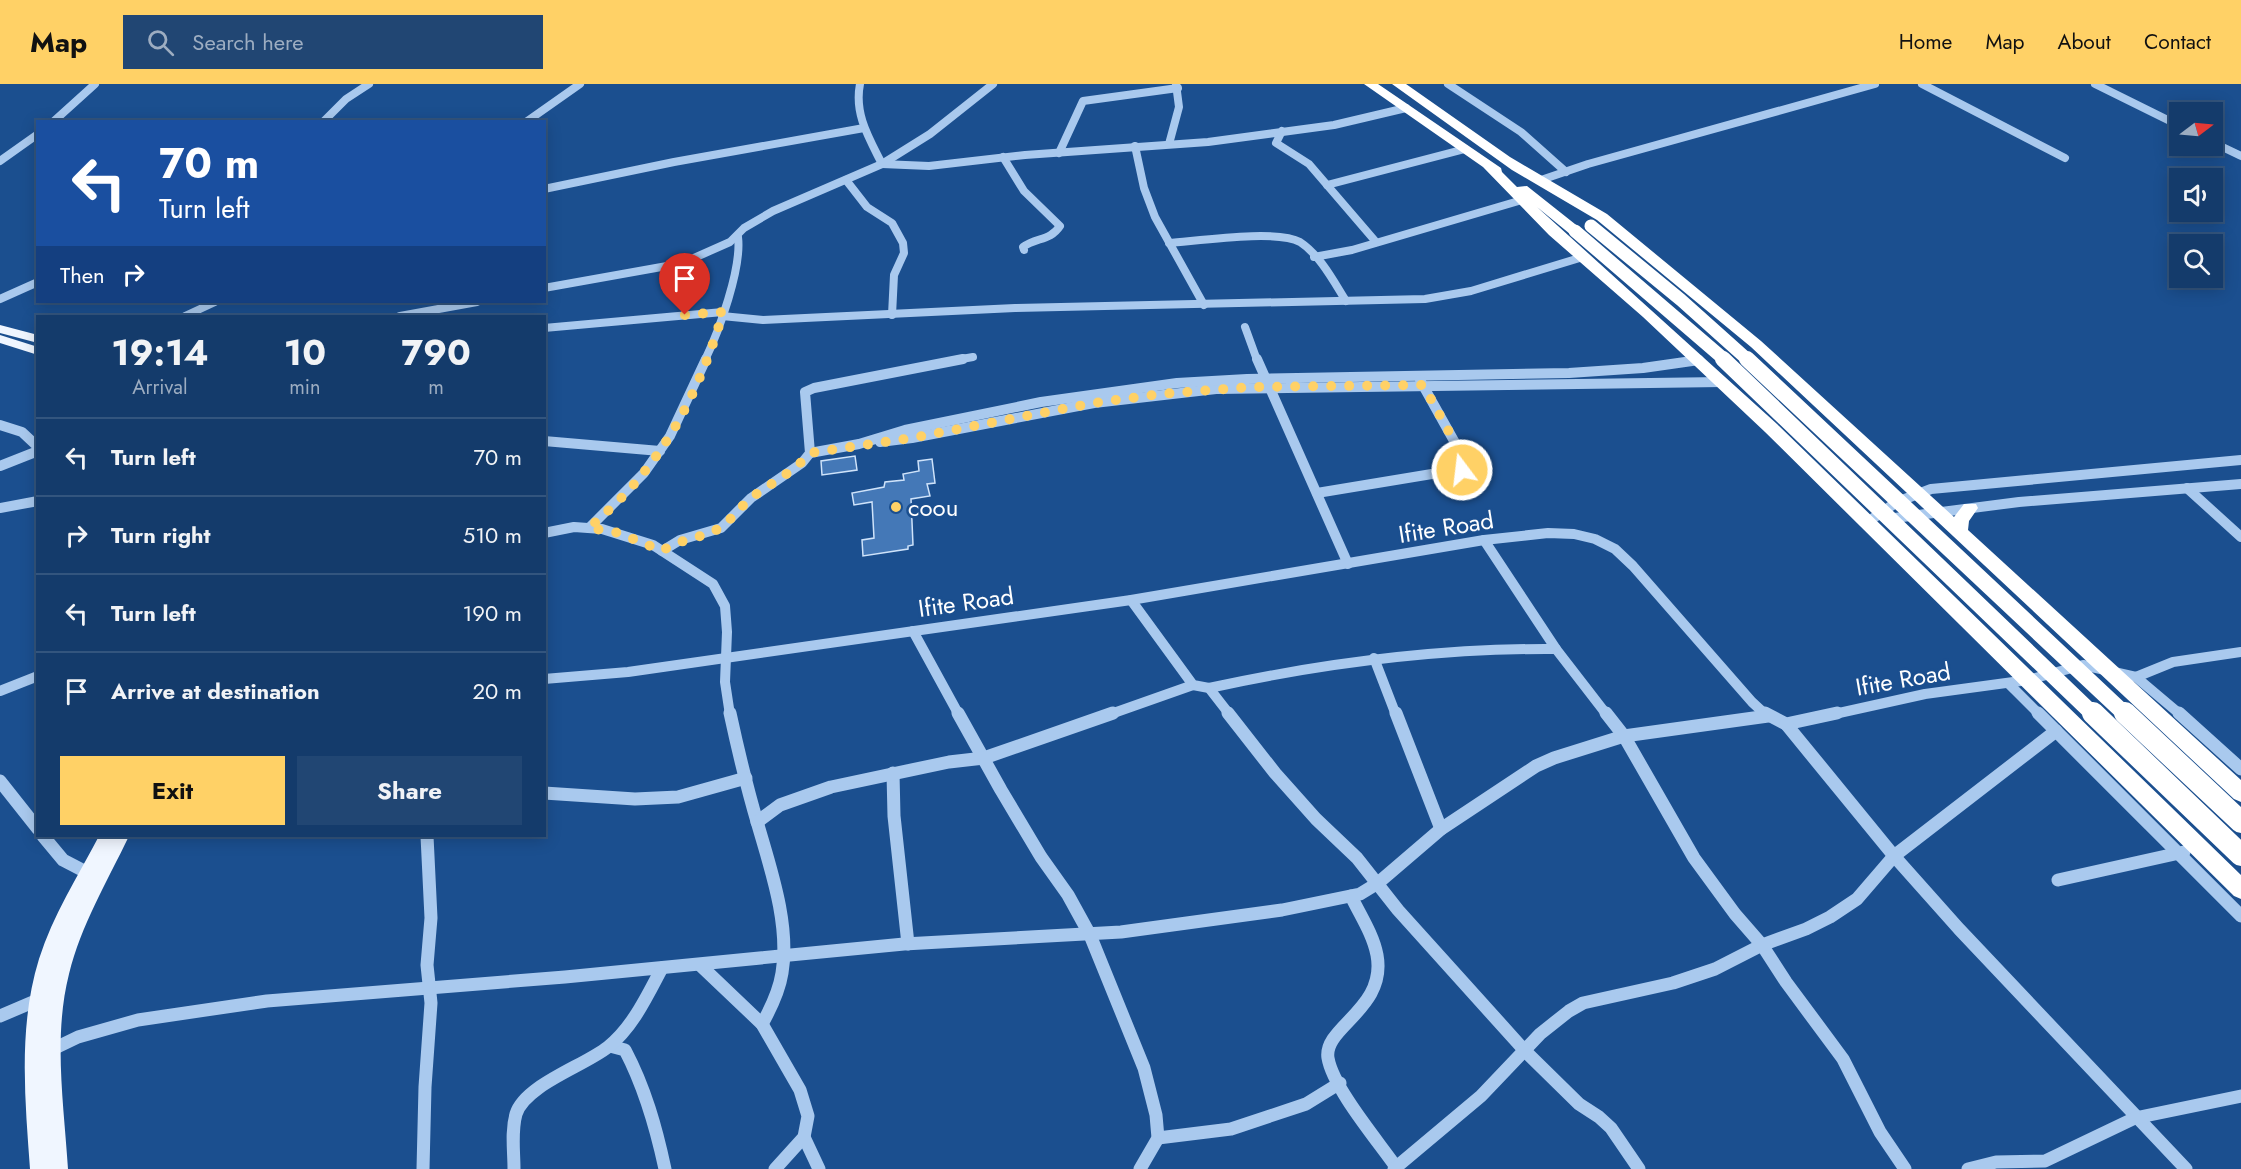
<!DOCTYPE html>
<html lang="en">
<head>
<meta charset="utf-8">
<style>
	body { margin:0; font-family:Jost,sans-serif; background:#214673; color:#f1f3f6; height:100vh; display:flex; flex-direction:column; font-size:22px; white-space:nowrap }
	* { box-sizing:border-box; margin:0 }
	p { font-size:20px; color:#9dadc1 }
	.icon { flex:none; width:33px; height:33px; fill:none; stroke:currentColor; stroke-width:2; stroke-linecap:round; stroke-linejoin:round }
	.map { position:relative; flex:1; overflow:hidden }
	.details { position:absolute; left:36px; top:231px; width:510px; height:522px; display:flex; flex-direction:column; background:#143b6b; border-radius:0px; box-shadow:0 3px 15px #0003,0 0 0 2px #33557e }
	.details>* { flex:none }
	.banner { position:absolute; left:36px; top:36px; width:510px; height:183px; border-radius:0px; box-shadow:0 3px 15px #0003,0 0 0 2px #33557e; background:#1a4fa0; color:#fff; overflow:hidden }
	.needle { width:39px; rotate:74deg }
	.tools { position:absolute; left:2169px; top:18px; display:grid; gap:12px }
	.tools a { display:grid; place-items:center; width:54px; height:54px; border-radius:0px; background:#143b6b; box-shadow:0 3px 15px #0003,0 0 0 2px #33557e; font-size:30px }
	.pin { position:absolute; display:grid; place-items:center; width:51px; height:51px; color:#fff; margin:-62px -26px; border-radius:50% 50% 50% 0; rotate:-45deg; box-shadow:0 0 6px #0007 }
	.pin .icon { rotate:45deg }
	.me { position:absolute; width:66px; margin:-33px; rotate:345deg; stroke-linejoin:round; filter:drop-shadow(0 0 4px #0008) }
	.turn { display:flex; align-items:center; gap:21px; height:126px; padding:0 24px; font-size:27px }
	.turn .icon { width:78px; height:78px; stroke-width:2.5 }
	.turn b { display:block; font-size:42px; line-height:51px }
	.then { display:flex; align-items:center; height:57px; padding:0 24px; background:#0003; gap:12px; font-size:22px }
	.eta { display:flex; justify-content:space-evenly; align-items:center; height:102px; text-align:center }
	.eta b { font-size:36px; font-weight:700; line-height:42px }
	.cta { display:flex; gap:12px; margin-top:auto; padding:12px 24px }
	.cta a { flex:1; height:69px; border-radius:0px; background:#ffd166; color:#111; font-size:24px; font-weight:700; line-height:69px; text-align:center }
	.cta a+a { background:#214673; color:#f1f3f6 }
	ul { padding:0; list-style:none }
	li { display:flex; align-items:center; gap:18px; height:78px; padding:0 24px; border-top:2px solid #33557e }
	li div { flex:1 }
	li b { display:block; font-size:22px }
	li em { font-style:normal }
	header { display:flex; align-items:center; gap:36px; box-sizing:border-box; height:84px; padding:0 30px; background:#ffd166; color:#111 }
	header strong { font-size:28px }
	nav { display:flex; gap:33px; margin-inline-start:auto; font-size:21px }
	.search { width:420px; height:54px; background:#214673; display:flex; align-items:center; gap:15px; box-sizing:border-box; padding:0 21px; border-radius:0px; color:#9dadc1; font-size:22px }
	.map>svg:first-child { display:block }
</style>
</head>
<body>
<header>
<strong>Map</strong>
<div class="search"><svg class="icon" aria-label="search" viewBox="0 0 24 24"><circle cx="10" cy="10" r="6"/><path d="M15 15l6 6"/></svg>Search here</div>
<nav><a>Home</a><a>Map</a><a>About</a><a>Contact</a></nav>
</header>
<div class="map">
<svg width="2241" height="1085" viewBox="0 0 2241 1085">
	<rect width="100%" height="100%" fill="#1b4f8f"/>
	<!-- building -->
	<g fill="#4478b7" stroke="#cfe3fa" stroke-width="1.5">
		<polygon points="855,372 857,386 822,391 821,377"/>
		<polygon points="932,375 935,399 927,400 930,412 911,415 913,461 908,462 908,465 863,472 862,456 874,454 872,418 854,421 852,409 884,403 885,398 904,396 903,390 919,387 918,377"/>
	</g>
	<g fill="none" stroke-linecap="round" stroke-linejoin="round">
		<!-- minor-far2 -->
		<g stroke="#a9c9ee" stroke-width="8">
			<path d="M860 0C854 30 869 54 882 80L929 82 1025 71 1208 58 1334 41 1406 24"/>
			<polyline points="1448,0 1521,48 1566,88"/>
			<polyline points="1922,0 2065,74"/>
			<polyline points="2095,0 2180,42"/>
			<polyline points="53,38 95,0"/>
			<polyline points="323,38 346,15 369,0"/>
			<polyline points="526,38 580,0"/>
			<polyline points="1282,47 1276,59 1309,80 1376,158"/>
			<polyline points="2212,58 2241,72"/>
			<polyline points="1169,60 1179,23 1176,0"/>
			<polyline points="1135,62 1144,104 1155,133 1204,221"/>
			<polyline points="1059,69 1083,17 1178,4"/>
			<path d="M1003 73 1024 107 1060 142C1050 157 1037 153 1023 163L1024 166"/>
			<polyline points="0,77 38,50"/>
			<polyline points="846,96 867,123 892,139 903,159 904,169 894,191 892,231"/>
			<polyline points="1541,96 1588,80 1875,0"/>
			<polyline points="1327,101 1465,65"/>
			<polyline points="544,105 674,78 864,44"/>
			<path d="M1169 159C1197 157 1277 145 1300 158 1320 171 1334 198 1346 217"/>
			<polyline points="1314,173 1352,166 1522,116"/>
			<polyline points="544,204 667,182 694,174 730,158 744,144 773,127 882,80 930,50 993,0"/>
			<polyline points="0,215 38,198"/>
			<polyline points="185,232 215,218"/>
			<polyline points="400,232 477,218"/>
			<polyline points="722,232 763,236 1015,224 1425,215 1471,207 1583,173"/>
			<polyline points="1245,243 1257,276"/>
			<polyline points="544,244 723,228"/>
			<path d="M705 276C719 247 742 184 738 153"/>
			<polyline points="956,276 973,273"/>
			<polyline points="1696,276 1699,276"/>
		</g>
		<!-- minor-far1 -->
		<g stroke="#a9c9ee" stroke-width="10">
			<polyline points="1257,275 1348,480"/>
			<polyline points="0,341 22,348 38,363"/>
			<polyline points="544,357 660,367"/>
			<polyline points="880,358 912,354 1094,319 1216,305 1722,298"/>
			<polyline points="810,369 859,360 905,346 1041,318 1177,299 1247,295 1569,289 1643,284 1699,276"/>
			<polyline points="0,382 38,367"/>
			<polyline points="2187,404 2241,453"/>
			<polyline points="1317,409 1462,385 1466,380 1463,373 1420,296"/>
			<polyline points="0,424 38,417"/>
			<polyline points="1887,435 2019,418 2241,400"/>
			<polyline points="1866,439 1897,418 1931,405 2241,376"/>
			<polyline points="589,444 644,389 670,352 706,275"/>
			<polyline points="544,449 574,443 602,445 653,461 713,500 725,522 727,548 725,598 730,631"/>
			<polyline points="1484,456 1556,565 1607,631"/>
			<polyline points="662,467 680,456 721,444 751,414 802,379 810,369 805,308 814,304 963,275"/>
			<polyline points="1131,516 1193,601 1209,604 1230,631"/>
			<polyline points="913,547 959,631"/>
			<polyline points="1374,574 1396,631"/>
			<polyline points="2136,593 2173,578 2241,568"/>
			<polyline points="544,595 628,588 1131,516 1484,456 1548,449 1574,450 1595,455 1615,465 1633,482 1752,618 1766,631"/>
			<polyline points="2008,599 2040,631"/>
			<path d="M1209 604C1324 579 1438 564 1556 565"/>
			<polyline points="0,607 38,592"/>
			<polyline points="1108,631 1193,601"/>
			<polyline points="1830,631 1925,610 2028,596 2083,581 2136,593 2181,631"/>
		</g>
		<!-- minor -->
		<g stroke="#a9c9ee" stroke-width="13">
			<path d="M730 629C738 666 747 704 758 741 771 786 790 841 782 889 779 908 771 924 762 940"/>
			<polyline points="958,629 1001,706 1041,773 1068,811 1090,851 1144,984 1156,1031 1158,1054 1140,1085"/>
			<polyline points="1228,629 1275,689 1316,735 1357,774 1398,826 1525,967 1579,1020 1599,1033 1611,1044 1639,1085"/>
			<polyline points="1396,629 1441,745"/>
			<polyline points="1606,629 1624,652 1694,774 1735,830 1762,861 1786,898 1843,975 1880,1048 1905,1085"/>
			<polyline points="1765,629 1786,640 1837,629"/>
			<polyline points="2038,629 2241,832"/>
			<polyline points="2179,629 2241,685"/>
			<polyline points="1786,640 1894,772 1959,845 2186,1085"/>
			<polyline points="893,689 894,732 908,860"/>
			<polyline points="0,697 38,745"/>
			<polyline points="544,709 635,715 678,713 746,694"/>
			<polyline points="757,738 780,721 831,703 949,678 984,674 1113,629"/>
			<polyline points="43,752 63,776 88,789"/>
			<polyline points="2058,796 2184,768"/>
			<path d="M1351 812C1360 831 1373 850 1377 871 1387 925 1323 943 1328 974 1333 1004 1378 1057 1396 1083"/>
			<polyline points="700,881 762,940 800,1006 808,1032 804,1053 775,1085"/>
			<polyline points="0,932 40,915"/>
			<path d="M610 962 625 966C645 1004 656 1043 665 1085"/>
			<polyline points="51,966 78,953 138,936 267,917 565,893 904,860 1121,848 1282,826 1360,810 1378,799 1441,745 1536,682 1554,674 1624,652 1768,632"/>
			<polyline points="804,1053 819,1085"/>
			<polyline points="1158,1054 1231,1045 1306,1020 1340,999"/>
			<polyline points="423,1085 425,1003 431,919 427,881 431,834 427,752"/>
			<path d="M514 1085C514 1067 511 1048 516 1030 525 1001 584 982 608 963 633 943 647 912 662 884"/>
			<polyline points="1394,1085 1481,1012 1540,950 1569,927 1583,919 1673,899 1715,885 1762,861 1806,845 1830,833 1857,815 1894,772 2056,647"/>
			<polyline points="1968,1085 1996,1078 2045,1077 2135,1034 2241,1012"/>
		</g>
		<!-- major -->
		<g fill="#f0f6ff" fill-rule="evenodd">
			<polygon points="0,241 38,251 38,259 0,249"/>
			<polygon points="0,251 38,263 38,271 0,259"/>
			<path d="M99 752H129C107 798 81 841 69 890 53 953 64 1021 68 1085H30C25 1015 18 943 39 875 53 831 78 792 99 752Z"/>
		</g>
		<!-- highway -->
		<g fill="#fff" fill-rule="evenodd">
			<polygon points="1364,0 1378,0 1501,84 1502,88 1517,103 1527,102 1580,144 1582,147 1580,150 1570,150 1537,123 1777,340 2241,791 2241,815 2234,812 1765,348 1643,233 1549,151 1483,83"/>
			<polygon points="1392,0 1406,0 1510,73 1607,130 1761,257 1954,433 1964,420 1976,420 1978,424 1969,437 1968,446 2241,696 2241,718 2234,715 1751,263 1597,136 1512,86"/>
		</g>
		<!-- highway-bridge-far2 -->
		<g stroke="#fff" stroke-width="13">
			<polyline points="1591,142 1681,216 1748,276"/>
			<polyline points="1575,147 1725,276"/>
		</g>
		<!-- highway-bridge-far1 -->
		<g stroke="#fff" stroke-width="16">
			<polyline points="1723,275 2094,631"/>
			<polyline points="1747,275 2126,631"/>
		</g>
		<!-- highway-bridge -->
		<g stroke="#fff" stroke-width="22">
			<polyline points="2093,629 2241,771"/>
			<polyline points="2125,629 2241,738"/>
		</g>
	</g>
	<g fill="none" stroke-linecap="round" stroke-linejoin="round">
		<!-- route -->
		<path stroke="#ffd166" stroke-width="10" stroke-dasharray="0 18" d="M685 231 723 228C707 284 681 343 644 388 629 408 608 427 589 444L619 449 662 467C682 454 700 455 718 445 730 438 740 423 751 414 771 399 794 388 810 369L912 354 1094 319 1161 310 1251 303 1423 301 1463 373 1466 380 1462 386"/>
	</g>
	<!-- markers -->
	<circle fill="#ffd166" stroke="#1b4f8f" stroke-width="2" cx="896" cy="423" r="6"/>
	<g text-anchor="middle" dominant-baseline="central" stroke-width="5" stroke-linejoin="round" paint-order="stroke">
		<!-- poi labels -->
		<g font-size="24" fill="#fff" stroke="#1b4f8f" text-anchor="start">
			<text x="908" y="423">coou</text>
		</g>
		<!-- street labels -->
		<g font-size="24" fill="#fff" stroke="#1b4f8f">
			<text transform="translate(1446 443) rotate(-9)">Ifite Road</text>
			<text transform="translate(966 518) rotate(-8)">Ifite Road</text>
			<text transform="translate(1903 595) rotate(-10)">Ifite Road</text>
		</g>
	</g>
</svg>
<div class="tools">
<a><svg class="needle" viewBox="-14 -14 28 28"><path d="M0-13l5 13h-10z" fill="#e53935"/><path d="M0 13l5-13h-10z" fill="#9dadc1"/></svg></a>
<a><svg class="icon" aria-label="sound" viewBox="0 0 24 24"><path d="M4 9h4l5-4v14l-5-4H4zM17 9q2 3 0 6"/></svg></a>
<a><svg class="icon" aria-label="search" viewBox="0 0 24 24"><circle cx="10" cy="10" r="6"/><path d="M15 15l6 6"/></svg></a>
</div>
<div class="pin" style="left:685px;top:231px;background:#d93025"><svg class="icon" aria-label="arrive" viewBox="0 0 24 24"><path d="M6 21V4h12l-3 4 3 4H6"/></svg></div>
<svg class="me" style="left:1462px;top:386px" viewBox="-20 -20 40 40"><circle r="17" fill="#ffd166" stroke="#fff" stroke-width="3"/><path d="M0-11L8 9 0 5-8 9z" fill="#fff"/></svg>
<div class="banner">
<div class="turn"><svg class="icon" aria-label="left" viewBox="0 0 24 24"><path d="M17 20v-9H6M10 6l-5 5 5 5"/></svg><div><b>70 m</b>Turn left</div></div>
<div class="then">Then<svg class="icon" aria-label="right" viewBox="0 0 24 24"><path d="M7 20v-9h11M14 6l5 5-5 5"/></svg></div>
</div>
<section class="details">
<div class="eta">
<div><b>19:14</b><p>Arrival</p></div>
<div><b>10</b><p>min</p></div>
<div><b>790</b><p>m</p></div>
</div>
<ul>
<li><svg class="icon" aria-label="left" viewBox="0 0 24 24"><path d="M17 20v-9H6M10 6l-5 5 5 5"/></svg><div><b>Turn left</b></div><em>70 m</em></li>
<li><svg class="icon" aria-label="right" viewBox="0 0 24 24"><path d="M7 20v-9h11M14 6l5 5-5 5"/></svg><div><b>Turn right</b></div><em>510 m</em></li>
<li><svg class="icon" aria-label="left" viewBox="0 0 24 24"><path d="M17 20v-9H6M10 6l-5 5 5 5"/></svg><div><b>Turn left</b></div><em>190 m</em></li>
<li><svg class="icon" aria-label="arrive" viewBox="0 0 24 24"><path d="M6 21V4h12l-3 4 3 4H6"/></svg><div><b>Arrive at destination</b></div><em>20 m</em></li>
</ul>
<div class="cta"><a>Exit</a><a>Share</a></div>
</section>
</div>
</body>
</html>
